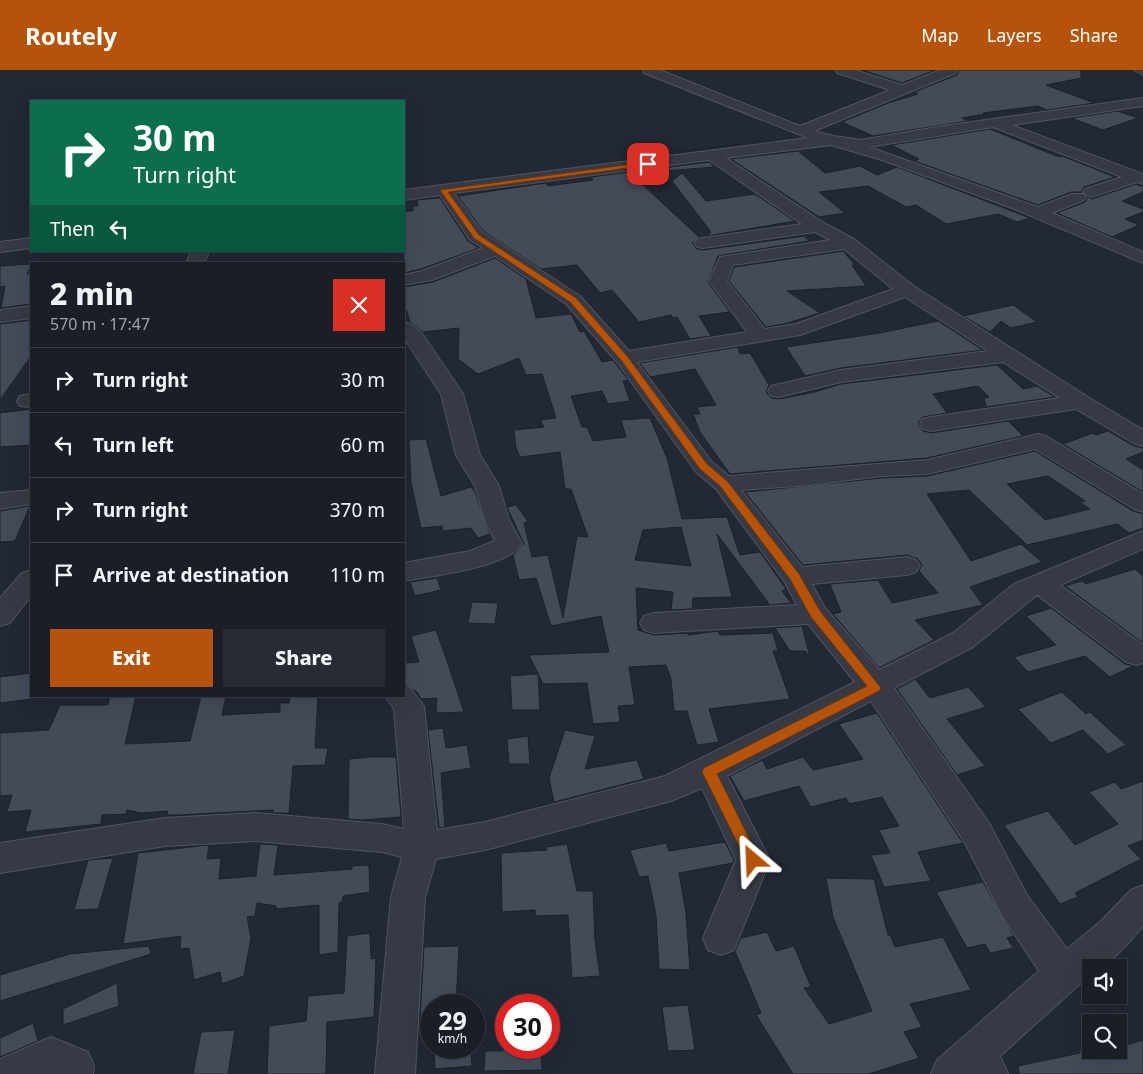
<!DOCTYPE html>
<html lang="en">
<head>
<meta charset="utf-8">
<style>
	body { margin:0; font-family:"Noto Sans",sans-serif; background:#272b33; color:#f1f3f6; height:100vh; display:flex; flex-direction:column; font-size:19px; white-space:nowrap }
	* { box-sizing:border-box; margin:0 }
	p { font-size:16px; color:#9fa2a7 }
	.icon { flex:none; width:28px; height:28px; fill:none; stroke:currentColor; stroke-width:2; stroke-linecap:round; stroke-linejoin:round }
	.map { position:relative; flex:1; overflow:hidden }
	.drawer { position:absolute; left:30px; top:192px; width:375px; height:435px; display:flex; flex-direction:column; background:#1a1e27; border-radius:0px; box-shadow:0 5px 20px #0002,0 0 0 1px #383c44 }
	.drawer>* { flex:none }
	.top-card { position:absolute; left:30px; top:30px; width:375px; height:152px; border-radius:0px; box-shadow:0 5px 20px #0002,0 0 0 1px #383c44; background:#0b6e4f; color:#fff; overflow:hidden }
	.tools { position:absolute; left:1082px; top:889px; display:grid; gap:10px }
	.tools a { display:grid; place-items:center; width:45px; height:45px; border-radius:0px; background:#1a1e27; box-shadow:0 5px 20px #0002,0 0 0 1px #383c44; font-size:25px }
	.speed { position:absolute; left:420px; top:924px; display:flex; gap:10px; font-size:25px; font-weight:700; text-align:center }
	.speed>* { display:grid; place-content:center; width:65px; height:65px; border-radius:50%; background:#1a1e27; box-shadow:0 5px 20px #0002,0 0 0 1px #383c44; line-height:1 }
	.speed small { font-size:12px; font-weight:400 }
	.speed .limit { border:8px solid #d22; background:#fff; color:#111 }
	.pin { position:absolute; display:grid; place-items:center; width:42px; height:42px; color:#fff; margin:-21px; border-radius:10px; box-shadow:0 2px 8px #0006 }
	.me { position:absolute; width:55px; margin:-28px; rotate:334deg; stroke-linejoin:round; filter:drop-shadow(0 0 4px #0008) }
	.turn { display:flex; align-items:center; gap:18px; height:105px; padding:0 20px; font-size:22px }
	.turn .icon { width:65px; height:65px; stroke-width:2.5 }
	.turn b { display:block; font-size:35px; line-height:42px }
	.then { display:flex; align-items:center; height:48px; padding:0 20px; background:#0003; gap:10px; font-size:19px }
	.round { display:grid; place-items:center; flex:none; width:52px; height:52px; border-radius:0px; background:#272b33 }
	.summary { display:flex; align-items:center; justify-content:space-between; height:85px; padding:0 20px }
	h1 { font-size:30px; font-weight:800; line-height:38px }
	.action { display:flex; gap:10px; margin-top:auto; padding:10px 20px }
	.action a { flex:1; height:58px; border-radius:0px; background:#b45309; color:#fff; font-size:20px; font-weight:800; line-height:58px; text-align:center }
	.action a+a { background:#272b33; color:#f1f3f6 }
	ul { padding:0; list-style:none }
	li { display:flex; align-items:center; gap:15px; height:65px; padding:0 20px; border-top:1px solid #383c44 }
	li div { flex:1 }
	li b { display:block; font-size:19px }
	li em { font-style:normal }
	header { display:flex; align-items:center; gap:30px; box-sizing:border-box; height:70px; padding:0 25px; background:#b45309; color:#fff }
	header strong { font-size:24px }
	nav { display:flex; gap:28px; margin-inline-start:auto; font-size:18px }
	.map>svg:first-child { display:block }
</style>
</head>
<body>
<header>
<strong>Routely</strong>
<nav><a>Map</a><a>Layers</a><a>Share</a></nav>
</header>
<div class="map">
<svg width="1143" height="1004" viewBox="0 0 1143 1004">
	<rect width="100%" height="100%" fill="#222834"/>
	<!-- building -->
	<g fill="#434b59" stroke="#1c222c" fill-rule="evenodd">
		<polygon points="862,0 935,0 902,13"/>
		<polygon points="959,0 1081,0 1081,8 1046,15 1094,33 1047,40 1038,36 983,43 985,44 962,48 968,51 873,66 842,52 888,33 918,24 914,22 957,5"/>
		<polygon points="1118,41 1138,48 1103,60 1071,48"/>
		<polygon points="990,59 1059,87 1062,86 1115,107 1084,117 1081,122 1071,122 1038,135 914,91 919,89 891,75"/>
		<polygon points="742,74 654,86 652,85 715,77"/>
		<polygon points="798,81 825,103 860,96 877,105 897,97 1030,148 1017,152 998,144 946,154 916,135 906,137 868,116 819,122 845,143 819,147 731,89"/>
		<polygon points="709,92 715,97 665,101 662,98"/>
		<polygon points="629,102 699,167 692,173 697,179 703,180 804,166 809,171 718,186 708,212 730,242 699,246 711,266 690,269 677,247 673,248 671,245 639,252 612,220 600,223 577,195 541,199 483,161 458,126 546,113 548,116 593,110 591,107"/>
		<polygon points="682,103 706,131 755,124 795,151 707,166 711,162 672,111"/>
		<polygon points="1136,114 1143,117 1143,122 1122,131 1143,139 1143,142 1125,149 1139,155 1112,167 1057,143 1085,132 1088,127 1092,129"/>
		<polygon points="440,128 468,171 479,178 421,199 404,203 404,141 413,141 413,136 418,136 417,130"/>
		<polygon points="843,181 855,195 852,195 866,216 787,221 820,243 784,254 766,257 729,211 734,197"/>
		<path d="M495 188 526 209 536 248 571 244 580 262 584 261 602 292 613 290 628 310 623 311 630 331 608 334 602 321 571 326 582 357H587L593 371 626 367 621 350 650 348 667 388 682 449 727 447 740 485 760 482 786 519 782 521 791 533 770 535 717 464 732 527 693 528 692 539 671 540 673 522 636 518 638 560 654 565 689 563 688 565 718 561 720 565 773 563 778 581H773L790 629 709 639 719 672 697 675 687 641H674L671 609 666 595 629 597 635 635 618 636 620 652 593 654 587 613 543 614 529 585 609 582 601 546 551 556 536 508 519 510 513 485 524 474 507 437 516 435 528 451 524 453 532 487 548 485 563 548 577 466 588 467 571 419H565L560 382 520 387 516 378 514 360 544 357 540 350 556 348 542 304 526 305 519 288 478 304 458 289 459 258 423 262 410 252 406 239H404V217L433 212ZM681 457 691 496 635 490 643 460Z"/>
		<polygon points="31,194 27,204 31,203 31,234 1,238 5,216 0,217 0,196"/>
		<polygon points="1013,235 1037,252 1011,258 1001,251 990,262 963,246"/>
		<polygon points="31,250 31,286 0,330 0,254"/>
		<polygon points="938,251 983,280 841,298 805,306 786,277 880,263"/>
		<polygon points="738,277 740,284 750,283 769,315 766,322 771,328 779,329 815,322 841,314 997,295 1023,319 1037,316 1055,327 986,337 984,328 989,327 978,316 933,324 947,343 923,347 918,353 923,361 931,363 1008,351 1023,366 927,388 730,404 700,362 693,344 700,344 697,337 716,335 695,299 650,307 640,293"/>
		<polygon points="31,339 31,375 0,377 0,343"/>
		<polygon points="1108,361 1134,376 1143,378 1143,382 1126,389 1143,400 1143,422 1063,374 1093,363 1096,365"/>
		<polygon points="426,369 441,426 471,417 475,422 490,464 478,468 471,458 443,461 442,456 421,458 411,413 409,370"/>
		<path d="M1035 381 1133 441 1143 444V458L1129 463 1117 454 1027 475 969 420 927 424 971 491 1021 474 1042 492 970 517 983 535 915 550 934 570 879 598 833 544 841 542 830 514 878 510 892 533 938 523 919 501 922 495 918 489 907 485 803 495 745 422 882 408 927 406ZM1048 406 1085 431 1080 432 1090 439 1045 450 1007 414Z"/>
		<polygon points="30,436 15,471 0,472 0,441"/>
		<polygon points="1135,499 1143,506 1143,573 1065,516 1082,511 1086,514"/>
		<polygon points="437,508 441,520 415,526 410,512"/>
		<polygon points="472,532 498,533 495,554 468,553"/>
		<polygon points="1051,538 1125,594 1133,596 1110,607 1085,586 1028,602 1014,587 1056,575 1026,546"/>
		<polygon points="802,556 810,587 805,581 790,581 775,558"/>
		<polygon points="436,560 449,597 464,642 436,643 437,628 421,629 417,622 404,614 404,593 419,592 411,566"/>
		<polygon points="31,603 31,629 0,633 0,607"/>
		<polygon points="538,604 540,640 512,640 510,606"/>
		<polygon points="915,609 930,628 968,617 986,637 947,649 985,696 957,705 897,619"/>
		<polygon points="1062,622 1086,644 1090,642 1126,675 1108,684 1083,660 1051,673 1018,639"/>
		<polygon points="110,626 136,626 125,674 190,671 201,626 226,626 222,645 280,642 280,633 289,633 290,626 318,626 315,678 328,678 325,695 293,696 289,743 273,743 273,740 178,745 167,745 168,741 141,743 127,740 126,744 102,745 101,754 25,762 31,740 7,742 12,725 0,726 0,663 49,660 60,635 108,635"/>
		<polygon points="877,643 963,773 918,782 931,811 884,817 871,785 890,783 879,760 899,756 882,727 849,734 846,728 811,737 799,716 744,731 730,706 762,690 767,699 803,687 813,700 863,689 839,654"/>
		<polygon points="443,658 446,678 467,675 471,698 441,703 445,757 439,758 428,660"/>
		<polygon points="565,660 595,666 585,699 637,690 644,709 554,732 549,708"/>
		<polygon points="528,666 530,694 509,694 507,669"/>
		<polygon points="371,687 396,687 401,747 362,750 348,749 349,689"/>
		<polygon points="1143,711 1143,770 1128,776 1141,789 1075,823 1078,827 1060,834 1004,755 1048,741 1075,775 1118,754 1089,722 1115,712 1121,719"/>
		<polygon points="725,772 734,790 733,793 679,803 686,843 690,900 659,899 656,845 648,806 639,807 630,780 666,773 669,781"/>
		<polygon points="260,774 278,775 274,805 352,799 352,796 369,795 370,822 343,826 342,832 339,833 338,882 319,885 319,835 276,839 276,836 257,833 255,846 247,847 251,868 244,906 222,914 220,902 194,910 189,878 180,879 181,866 123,874 138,783 209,775 207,789 221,788 219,809 256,806"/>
		<polygon points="567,774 577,821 593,821 595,870 600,906 572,908 568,845 535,846 535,840 502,842 501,783 547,780 546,777"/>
		<polygon points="113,788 98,839 74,840 88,790"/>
		<polygon points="826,808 874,809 888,865 890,865 895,877 943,867 971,920 910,934 922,957 904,962 919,988 869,1004 793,1004 756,945 761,943 735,881 741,868 767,862 776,881 794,876 811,917 804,918 829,954 872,941 833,847"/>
		<polygon points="983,812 1014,866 1007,868 1013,878 990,883 985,874 967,878 936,822"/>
		<polygon points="370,863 371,889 376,888 374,947 327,952 326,1004 267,1004 269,956 306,951 308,926 344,923 347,866"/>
		<polygon points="149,876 151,884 0,931 0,905 70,884"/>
		<polygon points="459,876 456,935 431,935 431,966 419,967 424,877"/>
		<polygon points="117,913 119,936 63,955 63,939"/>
		<polygon points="688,935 695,980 668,981 662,937"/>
		<polygon points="33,953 38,971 0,987 0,968"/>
		<polygon points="235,960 228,1004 193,1004 201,962"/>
		<polygon points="1143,970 1143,1004 1019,1004 1018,996 1080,983 1078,980 1119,980 1119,977"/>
		<polygon points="434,978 471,978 472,996 435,999"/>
		<polygon points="541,980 542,1000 484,1001 485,981"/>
	</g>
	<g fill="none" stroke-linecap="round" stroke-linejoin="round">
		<defs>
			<g id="minor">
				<path d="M643 0H660L800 56 890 20 837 3 836 0H855L902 15 940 0H957L956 3 814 61 834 66 861 70 943 56 1143 28V36L1012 55 1143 104V114L1137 112 1091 127 1083 122 1085 119 1122 107 993 57 869 77 1038 137 1072 124H1084L1086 127 1084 130 1052 143 1143 182V193L1012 138 882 90 831 75 726 88 824 153 854 169 915 217 1088 327 1143 360V376L1135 374 1076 339 931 361 923 359 920 354 923 349 931 347 1060 328 1003 292 841 312 779 327 771 326 768 321 771 316 841 300 988 281 905 227 800 265 637 292 712 392 729 406 927 390 1038 364 1046 366 1143 424V442L1134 439 1035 379 927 404 882 406 809 415 741 420 802 497 907 487 916 490 920 496 916 502 907 505 812 514 825 538 879 600 953 563 1014 514 1143 461V479L1060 515 1143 575V593L1136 595 1126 592 1037 525 973 577 894 618 989 753 1027 825 1067 879 1100 852 1131 820 1143 815V856C1132 869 1109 898 1091 898V904L1000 986 1008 1004H931L937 990 1039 901 1003 847 965 773 871 631 727 706 770 790 734 880 721 885 708 880 703 868 736 790 702 718 671 731 485 780 436 789 425 827 415 1004H375L391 827 402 787 382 782 256 771 165 776 0 803V773L165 748 256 743 382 754 404 759 394 639 385 626H404V616L410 618 424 636 437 760 485 752 665 706 855 612 808 554 654 563 644 560 640 553 644 546 654 543 797 535 784 511 716 419 696 402 617 292 566 234 495 186 432 210 404 215V205L422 201 483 178 470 170 440 125 404 130V120L808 68 644 3ZM709 90 802 154 703 168 697 169 694 173 697 177 703 178 815 162 830 170 720 187 709 211 747 262 629 281 580 226 482 162 454 123ZM844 179 893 219 796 254 765 259 727 211 733 195Z"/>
				<polygon points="1134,0 1143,0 1143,5"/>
				<polygon points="31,168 31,178 0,182 0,172"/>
				<polygon points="191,181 209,181 204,194 186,194"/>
				<polygon points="31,236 31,248 0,252 0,240"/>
				<path d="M404 252 411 254 421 262 463 324 480 385 499 416 509 450 522 474C506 498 432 506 404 511V493L470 481 495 471 485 450 475 416 456 385 441 324 404 268Z"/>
				<polygon points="31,324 31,337 20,336 17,331 20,326"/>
				<polygon points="31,420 31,434 0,439 0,423"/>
				<polygon points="31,500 31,526 10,553 0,556 0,528 22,503"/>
				<polygon points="51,967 88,982 94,996 93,1004 0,1004 0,989"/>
			</g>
		</defs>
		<!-- minor casing -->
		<use href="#minor" stroke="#4f5560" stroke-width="2"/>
		<!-- minor -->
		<use href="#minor" fill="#353a45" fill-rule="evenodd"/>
	</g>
	<!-- route -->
	<polygon fill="#b45309" stroke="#753606" points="648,92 650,95 448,122 479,165 576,228 627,286 707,394 728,412 799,504 820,541 881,618 879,621 717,704 760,790 758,794 753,796 748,794 702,702 704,698 867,616 811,547 790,509 720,416 700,399 621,290 570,232 474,168 440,120"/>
</svg>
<div class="tools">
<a><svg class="icon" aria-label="sound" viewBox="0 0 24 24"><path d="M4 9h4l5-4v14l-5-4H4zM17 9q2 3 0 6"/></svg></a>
<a><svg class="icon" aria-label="search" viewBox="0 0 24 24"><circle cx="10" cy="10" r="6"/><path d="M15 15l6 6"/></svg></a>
</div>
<div class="speed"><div>29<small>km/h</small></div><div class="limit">30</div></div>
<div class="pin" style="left:648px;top:94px;background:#d93025"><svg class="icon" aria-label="arrive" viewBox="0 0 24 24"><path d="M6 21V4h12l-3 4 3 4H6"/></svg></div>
<svg class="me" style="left:753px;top:790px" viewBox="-20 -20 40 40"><path d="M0-17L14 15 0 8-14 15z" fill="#b45309" stroke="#fff" stroke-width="4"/></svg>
<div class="top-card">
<div class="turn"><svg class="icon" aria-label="right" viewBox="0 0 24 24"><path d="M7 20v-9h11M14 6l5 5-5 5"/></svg><div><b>30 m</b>Turn right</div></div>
<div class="then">Then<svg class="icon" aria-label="left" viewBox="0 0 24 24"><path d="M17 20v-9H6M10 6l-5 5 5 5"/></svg></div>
</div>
<section class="drawer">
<div class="summary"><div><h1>2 min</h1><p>570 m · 17:47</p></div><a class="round" style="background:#d93025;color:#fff"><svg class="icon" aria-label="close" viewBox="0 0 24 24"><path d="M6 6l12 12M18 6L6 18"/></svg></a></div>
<ul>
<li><svg class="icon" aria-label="right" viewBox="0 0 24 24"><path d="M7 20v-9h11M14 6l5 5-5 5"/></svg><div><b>Turn right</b></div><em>30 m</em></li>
<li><svg class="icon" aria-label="left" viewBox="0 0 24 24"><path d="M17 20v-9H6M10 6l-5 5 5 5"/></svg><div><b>Turn left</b></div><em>60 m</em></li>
<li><svg class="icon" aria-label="right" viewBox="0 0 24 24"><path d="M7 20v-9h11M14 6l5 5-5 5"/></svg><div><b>Turn right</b></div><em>370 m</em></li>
<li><svg class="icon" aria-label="arrive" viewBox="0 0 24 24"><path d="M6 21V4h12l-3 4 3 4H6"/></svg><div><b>Arrive at destination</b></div><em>110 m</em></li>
</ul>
<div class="action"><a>Exit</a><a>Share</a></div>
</section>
</div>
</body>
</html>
